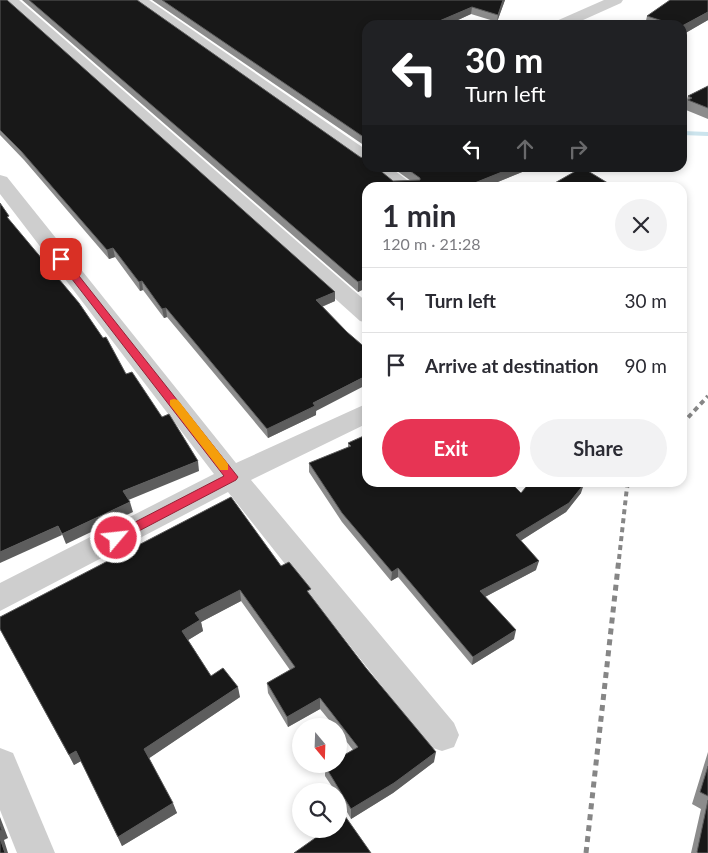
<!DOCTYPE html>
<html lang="en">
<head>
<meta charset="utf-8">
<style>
	body { margin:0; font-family:Lato,sans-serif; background:#f2f2f3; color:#2b2b33; height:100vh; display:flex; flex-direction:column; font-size:19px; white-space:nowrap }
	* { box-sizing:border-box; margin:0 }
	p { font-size:16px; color:#7c7c81 }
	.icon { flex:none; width:28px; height:28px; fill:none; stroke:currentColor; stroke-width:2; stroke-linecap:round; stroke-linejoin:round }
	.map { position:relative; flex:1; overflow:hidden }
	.drawer { position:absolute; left:362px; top:182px; width:325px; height:305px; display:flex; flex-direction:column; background:#fff; border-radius:15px; box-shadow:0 2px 8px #0003 }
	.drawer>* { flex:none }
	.top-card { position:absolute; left:362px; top:20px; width:325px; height:152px; border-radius:15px; box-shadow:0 2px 8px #0003; background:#202124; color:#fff; overflow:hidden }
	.needle { width:32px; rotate:161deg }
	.tools { position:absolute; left:292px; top:718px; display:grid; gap:10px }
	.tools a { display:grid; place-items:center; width:55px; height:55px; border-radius:50%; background:#fff; box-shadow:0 2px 8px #0003; font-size:25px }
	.pin { position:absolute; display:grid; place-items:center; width:42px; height:42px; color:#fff; margin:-21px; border-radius:10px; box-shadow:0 2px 8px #0006 }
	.me { position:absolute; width:55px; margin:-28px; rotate:62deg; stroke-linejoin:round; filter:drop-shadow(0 0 4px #0008) }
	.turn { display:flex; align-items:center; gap:18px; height:105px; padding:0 20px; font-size:22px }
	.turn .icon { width:65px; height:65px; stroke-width:2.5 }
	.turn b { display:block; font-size:35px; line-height:42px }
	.lanes { display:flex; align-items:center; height:48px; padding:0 20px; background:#0003; justify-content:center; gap:25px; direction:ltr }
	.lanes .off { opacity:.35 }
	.round { display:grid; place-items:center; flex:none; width:52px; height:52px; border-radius:26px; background:#f2f2f3 }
	.head { display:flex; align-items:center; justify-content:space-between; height:85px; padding:0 20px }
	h1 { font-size:30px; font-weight:700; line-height:38px }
	.cta { display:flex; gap:10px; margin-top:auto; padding:10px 20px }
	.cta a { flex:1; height:58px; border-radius:30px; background:#e73454; color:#fff; font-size:20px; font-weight:700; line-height:58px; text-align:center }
	.cta a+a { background:#f2f2f3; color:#2b2b33 }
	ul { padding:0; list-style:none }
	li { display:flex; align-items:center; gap:15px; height:65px; padding:0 20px; border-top:1px solid #e1e1e2 }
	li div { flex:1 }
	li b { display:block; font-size:19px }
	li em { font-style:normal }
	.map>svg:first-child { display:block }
</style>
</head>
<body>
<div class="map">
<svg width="708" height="853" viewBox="0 0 708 853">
	<rect width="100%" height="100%" fill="#fff"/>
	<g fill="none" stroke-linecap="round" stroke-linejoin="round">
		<!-- stream -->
		<polygon fill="#cce4ed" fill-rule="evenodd" points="682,131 708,132 708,136 682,135"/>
		<!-- street -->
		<g fill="#cecece" fill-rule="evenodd">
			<polygon points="3,0 19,0 368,303 368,323 360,321"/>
			<polygon points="134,0 149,0 368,151 368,166 361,164 136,4"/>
			<polygon points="604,0 623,0 621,3 572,25 551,25 554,22"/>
			<polygon points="369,168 391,168 418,188 394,188"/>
			<polygon points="0,175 7,177 236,463 368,403 368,423 251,480 454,723 459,735 454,747 442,751 430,747 228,492 0,611 0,583 214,474 0,194"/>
			<polygon points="0,748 13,753 55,853 17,853 0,810"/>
		</g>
		<!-- rail-far1 -->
		<g stroke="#868686" stroke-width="4" stroke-dasharray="5 4" stroke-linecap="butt">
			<polyline points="682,424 708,396"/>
			<polyline points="619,559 627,487 631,482"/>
		</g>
		<!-- rail -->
		<polyline stroke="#868686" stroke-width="5" stroke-dasharray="6 5" stroke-linecap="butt" points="586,853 619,558"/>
	</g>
	<!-- wall -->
	<g fill="#8c8c8c">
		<polygon points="0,0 335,301 322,307 316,415 268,438 167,317 164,318 143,290 140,291 115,257 109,259 24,160 0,135"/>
		<polygon points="22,0 137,0 393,181 411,181 393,168 532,168 483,188 368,188 368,289 366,288 358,292"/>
		<polygon points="152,0 505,0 497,22 471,14 447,25 368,25 368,148"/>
		<polygon points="647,16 708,20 682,35 682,25 645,25"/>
		<polygon points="708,86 708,119 686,110 686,106 685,106 688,96"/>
		<polygon points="348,443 521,493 581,493 566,512 520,541 536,570 485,597 514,639 472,665 398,577 391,581 342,522 309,472 309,463 348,448"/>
		<polygon points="281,566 311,596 434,762 393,793 351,819 339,798 339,791 335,791 325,776 325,766 353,750 339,732 339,726 334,726 320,709 288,727 268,693 267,683 290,670 241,601 201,622 203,631 188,640 211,676 240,697 149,758 177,813 122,846 81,761 74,765 0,629"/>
		<polygon points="708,752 708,853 691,853 701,809 692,804"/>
	</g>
	<!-- shaded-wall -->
	<g fill="#5d5d5d">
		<polygon points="503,0 505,0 497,22 498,15"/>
		<polygon points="472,7 471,14 447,25 430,25"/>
		<polygon points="708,12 708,20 682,35 682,26"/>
		<polygon points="512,168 532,168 483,188 462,188"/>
		<polygon points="113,248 115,257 109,259 107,250"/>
		<polygon points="367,279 366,288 358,292 358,282"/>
		<polygon points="142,281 143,290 140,291 139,282"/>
		<polygon points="335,292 335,301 316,309 316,300"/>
		<polygon points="166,308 167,317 164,318 162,309"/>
		<polygon points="368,375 368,384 316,411 316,415 268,438 267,429 313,403"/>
		<polygon points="198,461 199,471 126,501 123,491"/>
		<polygon points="584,484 581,493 566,512 514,545 516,535"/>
		<polygon points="130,502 133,512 66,544 62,534"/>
		<polygon points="58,526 62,535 0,563 0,552"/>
		<polygon points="539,561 536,570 479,600 480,591"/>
		<polygon points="398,568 398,577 391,581 392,572"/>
		<polygon points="240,590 241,601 201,622 203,631 185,642 182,631 195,613"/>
		<polygon points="516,630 514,639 472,665 473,657"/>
		<polygon points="238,687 240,697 148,759 144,749"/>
		<polygon points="320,698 320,709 288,727 287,717"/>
		<polygon points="76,751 81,761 74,765 69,755"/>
		<polygon points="436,752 434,762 393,793 351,819 351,809"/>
		<polygon points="173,803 177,813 122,846 118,837"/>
		<polygon points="0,817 8,838 4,840 8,853 5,853 0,838"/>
	</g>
	<!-- building -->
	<g fill="#181818" stroke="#5d5d5d">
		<polygon points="0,0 7,0 335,292 316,300 347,332 368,350 368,375 313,403 315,406 267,429 166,308 162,309 142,281 139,282 113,248 107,250 21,151 0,130"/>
		<polygon points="29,0 137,0 360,157 367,159 368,168 377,168 393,181 420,180 420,178 406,168 512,168 462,188 368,188 368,279 367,279 358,282"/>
		<polygon points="162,0 503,0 498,15 472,7 430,25 368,25 368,140"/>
		<polygon points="670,0 708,0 708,12 682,26 682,25 675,25 647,16"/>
		<polygon points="708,86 708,108 688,100 692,98 688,96"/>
		<polygon points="581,168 583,168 616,188 546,188"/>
		<polygon points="0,203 9,216 7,217 79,303 103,338 106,337 126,374 132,372 162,417 169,414 198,461 123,491 130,502 62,534 58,526 0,552"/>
		<polygon points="368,434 368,482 510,482 521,493 530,482 581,482 584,484 569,503 516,535 539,561 480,591 516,630 473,657 398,568 392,572 342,513 309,463 351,446 348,443"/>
		<polygon points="231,497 281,566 289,562 311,589 307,591 366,668 436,752 394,783 351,809 325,766 329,764 339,764 339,758 358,747 320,698 287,717 267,683 295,667 240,590 195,613 200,620 182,631 211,676 223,668 238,687 144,749 173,803 118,837 76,751 69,755 0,629 0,617"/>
		<polygon points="708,766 708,796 700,792"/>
		<polygon points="708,800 708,853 698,853 697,852"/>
		<polygon points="345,816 371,853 294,853 328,829 339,829 339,821"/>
		<polygon points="0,824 2,830 0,831"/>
		<polygon points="0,838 5,853 0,853"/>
	</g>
	<!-- route -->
	<polygon fill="#e73454" stroke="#962237" points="58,257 64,257 238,477 236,480 116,543 112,541 110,538 112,534 224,476 58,261"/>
	<!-- slow -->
	<polygon fill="#f59e0b" points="174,399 178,400 228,464 228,470 220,470 170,405 170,400"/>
</svg>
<div class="tools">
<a><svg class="needle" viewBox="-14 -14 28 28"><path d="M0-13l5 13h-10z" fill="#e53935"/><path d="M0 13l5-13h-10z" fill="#7c7c81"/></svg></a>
<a><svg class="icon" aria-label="search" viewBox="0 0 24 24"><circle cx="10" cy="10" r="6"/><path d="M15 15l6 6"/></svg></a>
</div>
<div class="pin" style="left:61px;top:259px;background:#d93025"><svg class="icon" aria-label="arrive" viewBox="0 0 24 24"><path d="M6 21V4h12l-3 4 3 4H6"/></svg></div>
<svg class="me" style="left:116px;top:538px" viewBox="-20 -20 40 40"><circle r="17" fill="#e73454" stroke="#fff" stroke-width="3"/><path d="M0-11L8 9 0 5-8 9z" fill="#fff"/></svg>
<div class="top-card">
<div class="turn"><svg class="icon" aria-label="left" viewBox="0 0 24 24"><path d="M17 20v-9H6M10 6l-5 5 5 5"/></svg><div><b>30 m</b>Turn left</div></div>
<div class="lanes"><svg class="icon" aria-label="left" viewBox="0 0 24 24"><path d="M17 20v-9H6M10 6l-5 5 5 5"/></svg><svg class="icon off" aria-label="ahead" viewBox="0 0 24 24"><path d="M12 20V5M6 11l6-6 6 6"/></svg><svg class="icon off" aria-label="right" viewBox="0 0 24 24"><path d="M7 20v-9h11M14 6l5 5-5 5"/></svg></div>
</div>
<section class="drawer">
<div class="head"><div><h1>1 min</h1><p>120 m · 21:28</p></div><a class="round"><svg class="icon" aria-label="close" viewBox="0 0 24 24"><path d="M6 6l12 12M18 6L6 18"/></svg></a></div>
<ul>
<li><svg class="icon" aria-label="left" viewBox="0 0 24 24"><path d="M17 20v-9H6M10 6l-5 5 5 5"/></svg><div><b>Turn left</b></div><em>30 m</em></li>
<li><svg class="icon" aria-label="arrive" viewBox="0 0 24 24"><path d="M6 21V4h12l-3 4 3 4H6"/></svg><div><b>Arrive at destination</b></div><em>90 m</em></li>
</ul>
<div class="cta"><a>Exit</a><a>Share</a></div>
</section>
</div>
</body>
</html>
